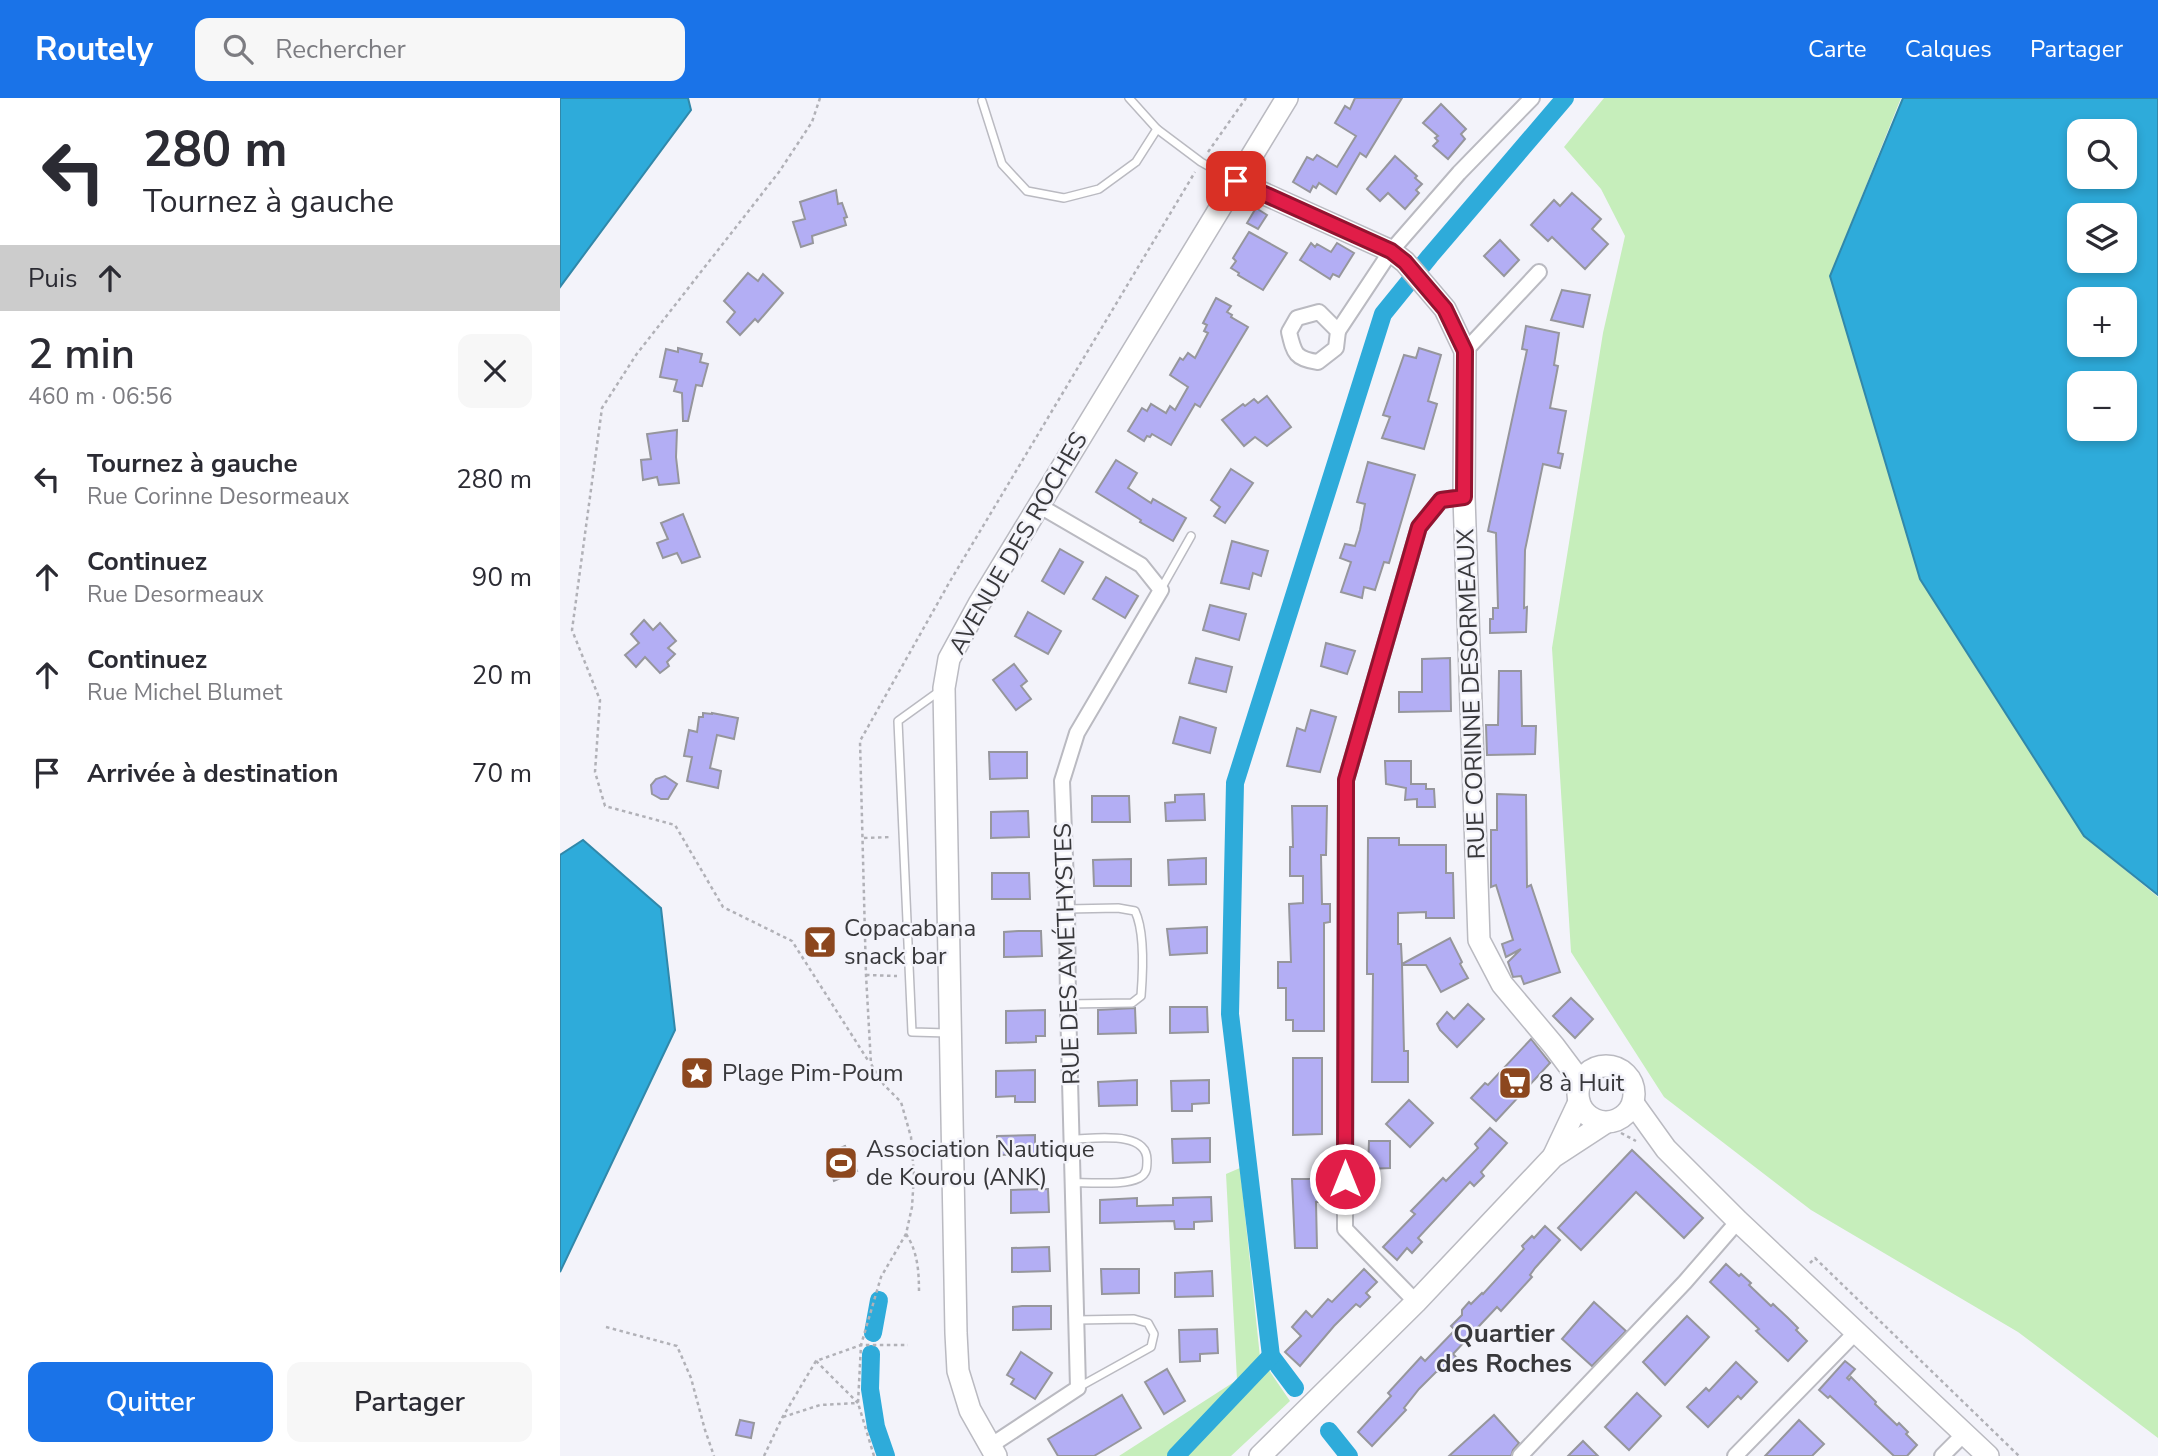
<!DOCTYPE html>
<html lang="fr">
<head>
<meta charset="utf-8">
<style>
	body { margin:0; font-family:"Nunito Sans",sans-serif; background:#f7f7f7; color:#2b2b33; height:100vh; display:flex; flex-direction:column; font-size:26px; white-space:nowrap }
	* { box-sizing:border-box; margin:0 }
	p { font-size:23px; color:#7c7c81 }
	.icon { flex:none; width:38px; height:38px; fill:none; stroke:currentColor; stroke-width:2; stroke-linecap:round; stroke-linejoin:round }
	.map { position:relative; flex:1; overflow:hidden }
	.details { display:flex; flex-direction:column; background:#fff; width:560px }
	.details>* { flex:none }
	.guide { background:#fff; color:#2b2b33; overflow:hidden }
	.fabs { position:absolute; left:1507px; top:21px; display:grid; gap:14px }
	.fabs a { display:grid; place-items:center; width:70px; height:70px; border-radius:14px; background:#fff; box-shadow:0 4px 10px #0003; font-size:35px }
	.pin { position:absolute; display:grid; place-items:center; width:60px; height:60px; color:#fff; margin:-30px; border-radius:14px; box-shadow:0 4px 10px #0006 }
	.me { position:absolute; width:77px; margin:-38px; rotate:0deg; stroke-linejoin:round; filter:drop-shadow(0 0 5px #0008) }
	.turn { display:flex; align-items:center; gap:24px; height:147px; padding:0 28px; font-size:32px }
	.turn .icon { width:91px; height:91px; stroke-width:2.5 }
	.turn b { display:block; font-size:49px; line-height:60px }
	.then { display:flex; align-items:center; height:66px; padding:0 28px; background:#0003; gap:14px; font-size:26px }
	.round { display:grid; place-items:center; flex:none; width:74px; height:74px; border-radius:14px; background:#f7f7f7 }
	.summary { display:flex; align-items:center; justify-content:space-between; height:119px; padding:0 28px }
	h1 { font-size:42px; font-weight:600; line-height:52px }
	.action { display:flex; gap:14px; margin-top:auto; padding:14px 28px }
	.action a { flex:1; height:80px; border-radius:14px; background:#1a73e8; color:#fff; font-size:28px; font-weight:600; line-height:80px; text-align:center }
	.action a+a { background:#f7f7f7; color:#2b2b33 }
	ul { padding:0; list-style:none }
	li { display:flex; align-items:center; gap:21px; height:98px; padding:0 28px }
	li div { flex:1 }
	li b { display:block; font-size:26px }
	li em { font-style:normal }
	header { display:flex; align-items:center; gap:42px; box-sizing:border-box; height:98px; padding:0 35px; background:#1a73e8; color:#fff }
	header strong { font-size:33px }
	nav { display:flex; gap:38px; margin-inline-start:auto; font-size:24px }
	.search { width:490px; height:63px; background:#f7f7f7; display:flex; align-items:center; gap:18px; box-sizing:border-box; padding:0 24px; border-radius:14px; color:#7c7c81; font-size:26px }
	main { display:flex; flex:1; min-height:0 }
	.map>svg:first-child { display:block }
</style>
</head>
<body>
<header>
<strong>Routely</strong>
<div class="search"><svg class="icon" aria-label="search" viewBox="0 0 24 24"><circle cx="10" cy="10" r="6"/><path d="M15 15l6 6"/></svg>Rechercher</div>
<nav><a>Carte</a><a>Calques</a><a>Partager</a></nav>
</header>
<main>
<section class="details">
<div class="guide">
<div class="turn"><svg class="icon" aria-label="left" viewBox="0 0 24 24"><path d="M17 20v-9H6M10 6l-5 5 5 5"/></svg><div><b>280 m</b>Tournez à gauche</div></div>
<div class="then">Puis<svg class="icon" aria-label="ahead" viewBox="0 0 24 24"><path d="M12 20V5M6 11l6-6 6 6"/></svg></div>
</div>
<div class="summary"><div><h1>2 min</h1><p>460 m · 06:56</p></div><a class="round"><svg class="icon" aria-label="close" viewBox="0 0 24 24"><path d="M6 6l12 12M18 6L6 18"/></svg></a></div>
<ul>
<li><svg class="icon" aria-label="left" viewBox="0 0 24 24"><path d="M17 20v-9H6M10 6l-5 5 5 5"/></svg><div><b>Tournez à gauche</b><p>Rue Corinne Desormeaux</p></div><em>280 m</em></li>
<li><svg class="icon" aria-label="ahead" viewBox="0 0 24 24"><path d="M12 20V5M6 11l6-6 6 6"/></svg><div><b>Continuez</b><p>Rue Desormeaux</p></div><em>90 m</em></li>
<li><svg class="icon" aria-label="ahead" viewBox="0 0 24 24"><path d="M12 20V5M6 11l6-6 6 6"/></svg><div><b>Continuez</b><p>Rue Michel Blumet</p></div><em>20 m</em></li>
<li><svg class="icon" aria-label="arrive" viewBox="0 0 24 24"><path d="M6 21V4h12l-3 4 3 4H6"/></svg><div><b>Arrivée à destination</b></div><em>70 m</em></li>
</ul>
<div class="action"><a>Quitter</a><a>Partager</a></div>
</section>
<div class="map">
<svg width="1598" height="1358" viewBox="0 0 1598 1358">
	<rect width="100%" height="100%" fill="#f3f3fa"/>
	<!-- green -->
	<g fill="#c6eebb">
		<polygon points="1044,0 1341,0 1270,178 1524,738 1598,799 1598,1340 1458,1234 1251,1112 1104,999 1011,854 992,550 1043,235 1065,138 1041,91 1004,49"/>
		<polygon points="680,1070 700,1259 730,1303 671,1358 559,1358 677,1282 666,1076"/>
	</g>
	<!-- water -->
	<g fill="#2eabda" stroke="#3188aa" stroke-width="2" fill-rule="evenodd">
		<polygon points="0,0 128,0 131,12 0,189"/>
		<path d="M1343 0H1598V797L1524 738 1360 481 1270 178ZM1564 33V79H1519V33ZM1564 117V163H1519V117ZM1519 201H1564V247H1519ZM1519 285H1564V331H1519Z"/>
		<polygon points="23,742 101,810 115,932 0,1174 0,757"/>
	</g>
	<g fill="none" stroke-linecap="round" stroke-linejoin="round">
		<!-- canal -->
		<g stroke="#2eabda" stroke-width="18">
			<polyline points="313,1235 319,1202"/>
			<polyline points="311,1256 310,1291 316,1329 326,1358"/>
			<polyline points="735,1290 711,1258 670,916 675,685 823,216 870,158 1005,0"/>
			<polyline points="769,1333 789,1358"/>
			<polyline points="616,1358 711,1258"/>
		</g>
	</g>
	<!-- building -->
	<g fill="#b3aef4" stroke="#96969c" stroke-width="2">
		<polygon points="795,0 842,0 806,59 800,55 776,96 759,85 756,90 753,88 750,94 733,84 747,59 753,62 757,57 777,69 796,38 775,25 785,8 790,11"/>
		<polygon points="881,6 906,31 901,36 905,41 888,61 873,48 878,43 875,40 878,38 863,25"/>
		<polygon points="835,58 857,78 855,80 862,86 856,92 859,95 845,111 828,95 820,103 807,91"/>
		<polygon points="276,92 278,106 282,105 287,119 284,120 286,127 252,138 253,145 241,149 233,124 245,121 240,104"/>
		<polygon points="1012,95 1041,121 1032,131 1048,146 1025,171 992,139 988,143 971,127 994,102 1000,108"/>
		<polygon points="696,110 707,117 698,131 687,125"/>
		<polygon points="689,134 727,155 703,192 678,177 679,175 671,170 676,163 673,160"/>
		<polygon points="940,142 959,162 944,178 924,158"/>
		<polygon points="751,145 755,149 757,146 771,154 777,145 794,155 779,179 773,176 770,181 740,162"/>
		<polygon points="188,175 198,183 203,176 223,195 198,224 195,221 180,237 167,224 175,214 164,203"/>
		<polygon points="1002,192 1030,197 1023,229 991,222"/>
		<polygon points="656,200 671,208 667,214 672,217 671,219 688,229 640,309 635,306 611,347 592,336 590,339 587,338 584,343 568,333 582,310 587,313 591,306 606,315 610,308 615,312 628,289 610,277 620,260 623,262 628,255 635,260 648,235 644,233 647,227 643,225"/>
		<polygon points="966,228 999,235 994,267 998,268 990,310 1006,313 998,355 1003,356 1000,370 983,366 965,452 964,510 967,509 966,534 930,535 930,521 933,521 933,510 938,510 936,435 928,433 967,252 962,251"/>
		<polygon points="118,250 142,256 140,264 148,266 142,288 136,287 128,323 123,323 122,295 114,293 117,282 100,279 106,251 118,254"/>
		<polygon points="859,250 881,257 868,303 877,306 864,351 822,340 830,319 823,317 844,257 856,260"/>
		<polygon points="707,298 731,329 707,348 695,339 684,348 662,322 683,306 685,308 694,301 698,305"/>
		<polygon points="117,332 116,359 119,385 99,387 97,379 83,382 81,362 91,361 87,336"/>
		<polygon points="556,362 577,375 568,390 591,405 593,401 626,420 613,443 580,424 581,422 536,394"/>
		<polygon points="808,364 855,377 829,465 824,464 815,492 804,489 802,500 781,494 791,464 780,460 785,446 795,448 800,432 805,406 797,404"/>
		<polygon points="671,371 693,385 665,425 654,418 660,409 651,402"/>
		<polygon points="123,416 140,459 122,465 117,455 103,460 97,445 108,441 101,425"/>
		<polygon points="672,443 708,453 701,478 693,475 689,491 661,485"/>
		<polygon points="500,451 523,464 504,496 482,483"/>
		<polygon points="546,479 578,498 565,520 533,501"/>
		<polygon points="650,507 686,516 679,542 643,532"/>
		<polygon points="468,514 501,533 488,556 455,538"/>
		<polygon points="84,522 93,532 100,525 116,543 108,550 115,556 107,564 109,568 100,575 85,559 76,569 65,557 79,545 71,536"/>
		<polygon points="766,545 795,553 787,576 761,568"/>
		<polygon points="636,560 672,569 666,594 629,585"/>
		<polygon points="890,560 891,613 839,614 839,594 862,594 862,561"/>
		<polygon points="454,566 467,583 461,588 471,601 456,612 433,582"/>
		<polygon points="939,573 961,573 962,628 976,628 975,656 927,657 926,627 938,627"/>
		<polygon points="751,612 776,619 760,674 727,668 737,630 745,633"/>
		<polygon points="143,615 152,616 152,615 178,620 174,641 157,637 150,670 161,673 158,690 127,683 132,659 124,658 129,632 137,634 139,619 143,619"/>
		<polygon points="620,619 656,630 650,655 613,645"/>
		<polygon points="429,654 467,654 467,680 430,681"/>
		<polygon points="825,663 851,663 851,686 866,686 866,691 874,691 875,709 857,709 857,701 845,702 846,690 826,686"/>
		<polygon points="105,678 117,686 108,701 101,701 92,696 91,687 96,681"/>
		<polygon points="644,696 645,722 606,723 605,705 615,704 615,697"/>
		<polygon points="937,696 966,697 967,789 971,787 1000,874 964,886 961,878 953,879 948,864 961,851 946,859 942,846 953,842 936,787 931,789 931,732 937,732"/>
		<polygon points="532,698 569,698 570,724 532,724"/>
		<polygon points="732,708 767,708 766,757 761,757 762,806 770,806 770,824 764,825 764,933 733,933 733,922 726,922 726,890 718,890 718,864 731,864 729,806 743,805 743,778 730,778 730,749 733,749"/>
		<polygon points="468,713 469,739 431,740 431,714"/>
		<polygon points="808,740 839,740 839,747 886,747 886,775 893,775 894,820 866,820 866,814 838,815 838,846 841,846 842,866 890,840 902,864 900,866 908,880 881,894 866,867 842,867 844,953 848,953 848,984 812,984 813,876 807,876 807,868"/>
		<polygon points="646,760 646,786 609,787 608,762"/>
		<polygon points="571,761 571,788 534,788 533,762"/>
		<polygon points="432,775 469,775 470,801 432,801"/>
		<polygon points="647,829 647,855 610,857 607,831"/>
		<polygon points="458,833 481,833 482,858 444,859 444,834"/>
		<polygon points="1011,900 1033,921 1015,940 993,918"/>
		<polygon points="908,906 924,921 897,949 880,932 877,926 887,914 894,921"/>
		<polygon points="610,909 647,909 648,934 610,935"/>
		<polygon points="575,910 576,935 538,936 538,912"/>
		<polygon points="485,912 485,938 476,938 476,944 446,945 446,913"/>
		<polygon points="971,941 990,965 936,1023 911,1000 925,985 928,987"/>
		<polygon points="733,960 762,960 762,1036 733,1037"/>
		<polygon points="475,972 475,1004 455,1004 455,998 436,999 436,973"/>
		<polygon points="577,982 577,1007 539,1008 538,984"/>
		<polygon points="649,982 649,1005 632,1006 632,1013 612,1013 611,983"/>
		<polygon points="849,1002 873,1025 850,1049 826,1026"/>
		<polygon points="930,1030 947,1045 921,1074 924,1078 914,1088 910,1084 858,1140 862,1144 852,1155 847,1150 837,1162 823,1149 855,1116 851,1113 883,1080 886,1083 918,1050 915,1046"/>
		<polygon points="475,1037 475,1056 437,1057 437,1038"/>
		<polygon points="650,1040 650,1064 613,1065 612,1041"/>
		<polygon points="809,1043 830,1043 830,1070 808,1071"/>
		<polygon points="285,1048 297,1073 274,1083 266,1056"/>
		<polygon points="1072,1052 1143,1120 1124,1140 1076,1094 1021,1152 998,1130"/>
		<polygon points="732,1081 763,1081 763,1104 756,1104 757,1150 735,1150"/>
		<polygon points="488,1091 489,1114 451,1115 451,1092"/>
		<polygon points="651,1099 652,1123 634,1124 634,1131 615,1131 614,1123 540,1125 540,1102 577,1100 577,1108 613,1107 613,1100"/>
		<polygon points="985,1128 1000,1142 975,1170 970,1177 972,1179 941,1213 937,1209 921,1226 893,1256 896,1259 882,1274 876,1274 859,1291 844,1310 846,1312 812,1348 798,1334 831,1298 828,1295 861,1259 865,1263 895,1232 891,1228 902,1217 902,1212 909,1204 911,1206 922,1195 923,1196 964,1151 962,1148 972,1138 974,1140"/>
		<polygon points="489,1149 490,1173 452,1174 452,1150"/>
		<polygon points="1166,1166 1179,1178 1181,1176 1191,1185 1189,1187 1211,1208 1213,1206 1228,1220 1238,1230 1236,1232 1247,1243 1228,1263 1196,1233 1199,1231 1150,1184"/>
		<polygon points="541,1171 579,1171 579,1195 542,1196"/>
		<polygon points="804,1171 817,1184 806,1195 810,1199 800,1209 796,1206 774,1228 740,1268 725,1254 741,1238 732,1229 746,1213 752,1219 768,1201 772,1204"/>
		<polygon points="652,1173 653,1198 615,1199 615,1175"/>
		<polygon points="1034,1204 1066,1233 1032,1268 1002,1241"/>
		<polygon points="462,1208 491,1208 491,1231 453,1232 453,1209"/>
		<polygon points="1127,1218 1149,1239 1105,1287 1083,1264"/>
		<polygon points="657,1231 658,1255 640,1256 640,1263 620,1264 619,1232"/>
		<polygon points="461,1254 492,1275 475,1301 451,1286 454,1281 447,1277"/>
		<polygon points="1285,1263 1295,1271 1287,1280 1289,1282 1291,1279 1316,1304 1315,1306 1337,1327 1339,1325 1348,1334 1346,1336 1357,1347 1347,1358 1334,1358 1270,1298 1268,1300 1259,1292"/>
		<polygon points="1176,1264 1197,1284 1181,1301 1178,1298 1148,1329 1127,1309 1146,1290 1149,1293"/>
		<polygon points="607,1271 625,1303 604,1316 585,1284"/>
		<polygon points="1077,1295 1101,1318 1069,1352 1045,1329"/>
		<polygon points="562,1297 581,1330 534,1358 498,1358 488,1341"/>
		<polygon points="934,1317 959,1345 953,1352 951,1358 889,1358"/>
		<polygon points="180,1322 194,1325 191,1340 176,1337"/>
		<polygon points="1239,1322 1264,1346 1252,1358 1205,1358"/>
		<polygon points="1023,1343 1038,1358 1008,1358"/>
	</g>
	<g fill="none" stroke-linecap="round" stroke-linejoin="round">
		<defs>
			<g id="lane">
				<polyline points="569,0 597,31 641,64 675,83"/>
				<polyline points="422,3 442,66 467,93 504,100 539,91 576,64 597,31"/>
				<polyline points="601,491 631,438"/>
				<polyline points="381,592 338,623 352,934 388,935"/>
				<path d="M507 811 558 810 575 813C585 834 583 873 581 898L572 905 508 906"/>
				<path d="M512 1041C534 1041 587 1032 587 1062 587 1070 587 1076 579 1080 564 1088 531 1084 514 1085"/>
				<polyline points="517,1222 574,1221 588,1225 594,1236 591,1249 519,1289"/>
			</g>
			<g id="street">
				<path d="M759 214 778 233 776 250 758 264C735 261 734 255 729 234L737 220Z"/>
				<polyline points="778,233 831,153 899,75 972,0"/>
				<polyline points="905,253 979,174"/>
				<polyline points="856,1204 785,1131 786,682 859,429 881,402 904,399"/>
				<polyline points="430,1348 518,1290 508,906 507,811 502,683 517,635 601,492 581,467 478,407"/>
				<polyline points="960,1358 1125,1184 1178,1123"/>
				<polyline points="1175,1358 1296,1234"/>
				<polyline points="1382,1358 1405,1335"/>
			</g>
			<g id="secondary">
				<polyline points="676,83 831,153 845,164 885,211 905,253 904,399 919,842 942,886 994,948 1021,984"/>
				<circle cx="1046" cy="996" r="28"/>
				<polyline points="1073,1005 1106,1051 1178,1123 1428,1358"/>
				<polyline points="994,1057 1019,1004"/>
				<polyline points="436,1358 410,1312 398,1273 396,1235 384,590 389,561 419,506 727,0"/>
				<polyline points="700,1358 856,1204 993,1059 1045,1025"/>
			</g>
		</defs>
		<!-- lane casing -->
		<use href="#lane" stroke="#babac1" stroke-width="10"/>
		<!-- street casing -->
		<use href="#street" stroke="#babac1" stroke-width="18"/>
		<!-- secondary casing -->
		<use href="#secondary" stroke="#babac1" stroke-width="24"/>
		<!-- path -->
		<g stroke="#b1b1b7" stroke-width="2.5" stroke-dasharray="3.5 3.5" stroke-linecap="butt">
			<polyline points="260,0 252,24 219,74 76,257 42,310 12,532 40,602 35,674 45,708 115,727 163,809 232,843 309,964"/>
			<polyline points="648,54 686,0"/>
			<polyline points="304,740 332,739"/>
			<polyline points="306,877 337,878"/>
			<polyline points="1061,1035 1076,1043"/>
			<path d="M346 1136C358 1154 359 1174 359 1196"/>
			<polyline points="1250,1165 1255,1160 1459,1358"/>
			<polyline points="46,1229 117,1248 131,1280 145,1332 154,1358"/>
			<polyline points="256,1263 298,1305"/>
			<polyline points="223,1319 260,1307 298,1305"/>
			<polyline points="204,1358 222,1320 256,1263 301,1247 348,1247"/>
			<polyline points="314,1358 298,1305 301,1247 321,1179 346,1136 352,1109 354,1077 351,1039 341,1004 324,987 311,966 306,877 300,643 389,485 635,74"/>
		</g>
		<!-- lane -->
		<use href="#lane" stroke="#fff" stroke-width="7"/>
		<!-- street -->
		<use href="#street" stroke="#fff" stroke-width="14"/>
		<!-- secondary -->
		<use href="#secondary" stroke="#fff" stroke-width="21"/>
	</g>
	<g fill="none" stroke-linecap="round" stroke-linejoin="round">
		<defs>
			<polyline id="route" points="676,83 831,153 845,164 885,211 905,253 904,399 881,402 859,429 786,682 785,1081"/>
		</defs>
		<!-- route casing -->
		<use href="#route" stroke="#92132f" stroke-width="18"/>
		<!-- route -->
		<use href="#route" stroke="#e11d48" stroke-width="12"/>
	</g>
	<!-- icons -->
	<defs>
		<symbol id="bar-square" viewBox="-11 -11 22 22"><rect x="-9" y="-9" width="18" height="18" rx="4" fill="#8c471e" stroke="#f3f3fa"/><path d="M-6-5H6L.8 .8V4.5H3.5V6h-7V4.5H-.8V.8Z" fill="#fff"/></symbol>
		<symbol id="sight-square" viewBox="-11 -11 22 22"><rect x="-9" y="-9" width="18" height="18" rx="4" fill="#8c471e" stroke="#f3f3fa"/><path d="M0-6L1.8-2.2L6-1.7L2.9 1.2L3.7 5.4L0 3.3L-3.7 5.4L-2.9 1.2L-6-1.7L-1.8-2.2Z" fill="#fff"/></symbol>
		<symbol id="supermarket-square" viewBox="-11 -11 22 22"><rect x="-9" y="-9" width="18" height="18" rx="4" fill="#8c471e" stroke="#f3f3fa"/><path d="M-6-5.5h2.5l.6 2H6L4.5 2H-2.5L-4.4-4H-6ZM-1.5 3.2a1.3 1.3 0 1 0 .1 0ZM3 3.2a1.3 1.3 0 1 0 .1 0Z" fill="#fff"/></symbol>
		<symbol id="stadium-square" viewBox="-11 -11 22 22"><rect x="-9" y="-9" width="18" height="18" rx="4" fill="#8c471e" stroke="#f3f3fa"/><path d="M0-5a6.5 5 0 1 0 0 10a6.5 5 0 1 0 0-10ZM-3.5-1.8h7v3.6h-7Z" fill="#fff"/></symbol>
	</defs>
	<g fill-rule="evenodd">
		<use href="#bar-square" x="241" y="825" width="38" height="38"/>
		<use href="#sight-square" x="118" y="956" width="38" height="38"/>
		<use href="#supermarket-square" x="936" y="966" width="38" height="38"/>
		<use href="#stadium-square" x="262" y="1046" width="38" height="38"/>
	</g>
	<g text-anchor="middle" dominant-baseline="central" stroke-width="5" stroke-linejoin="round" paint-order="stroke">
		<!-- street labels -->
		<g font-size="24" fill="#38383b" stroke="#f3f3fa">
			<text transform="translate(458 445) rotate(-60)">AVENUE DES ROCHES</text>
			<text transform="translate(911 596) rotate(-92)">RUE CORINNE DESORMEAUX</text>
			<text transform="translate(507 856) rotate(-92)">RUE DES AMÉTHYSTES</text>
		</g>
		<!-- poi labels -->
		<g font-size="24" fill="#38383b" stroke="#f3f3fa" text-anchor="start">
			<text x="284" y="830">Copacabana<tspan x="284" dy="28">snack bar</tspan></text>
			<text x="162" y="975">Plage Pim-Poum</text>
			<text x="979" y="985">8 à Huit</text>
			<text x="306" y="1051">Association Nautique<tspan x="306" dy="28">de Kourou (ANK)</tspan></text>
		</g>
		<!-- neighbourhood labels -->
		<g font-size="26" font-weight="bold" fill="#38383b" stroke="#f3f3fa">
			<text x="944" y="1235">Quartier<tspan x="944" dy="30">des Roches</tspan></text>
		</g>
	</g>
</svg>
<div class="fabs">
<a><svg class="icon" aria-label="search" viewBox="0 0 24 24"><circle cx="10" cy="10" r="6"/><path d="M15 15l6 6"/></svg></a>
<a><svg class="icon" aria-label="layers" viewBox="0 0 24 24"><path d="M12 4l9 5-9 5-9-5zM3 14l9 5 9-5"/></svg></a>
<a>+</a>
<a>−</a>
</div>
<div class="pin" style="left:676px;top:83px;background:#d93025"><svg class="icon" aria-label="arrive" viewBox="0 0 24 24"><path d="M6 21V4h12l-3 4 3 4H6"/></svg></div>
<svg class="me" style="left:785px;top:1081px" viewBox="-20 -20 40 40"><circle r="17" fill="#e11d48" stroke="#fff" stroke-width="3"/><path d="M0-11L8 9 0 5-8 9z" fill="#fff"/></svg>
</div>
</main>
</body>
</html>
